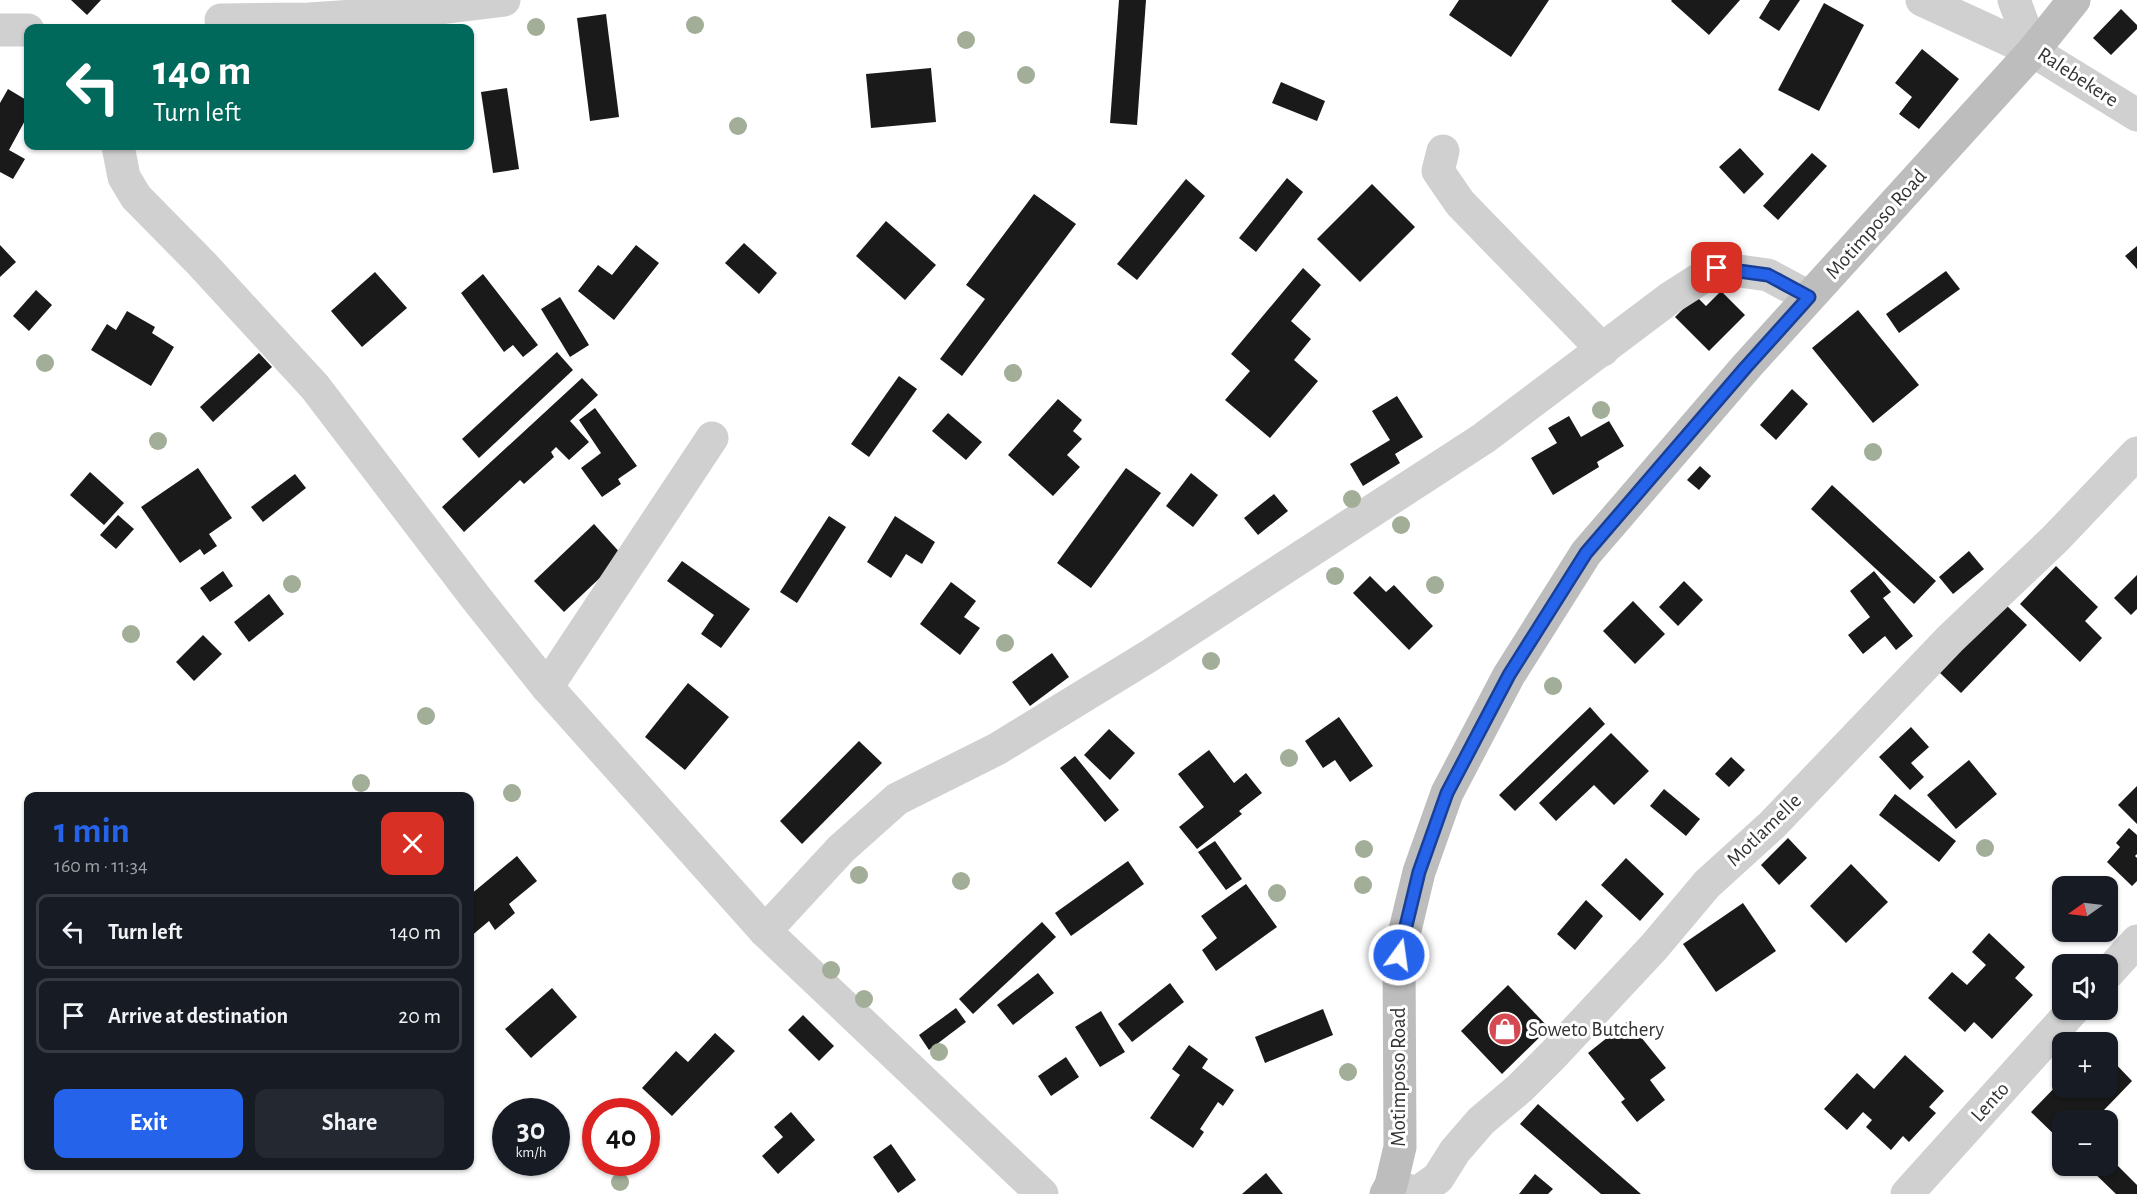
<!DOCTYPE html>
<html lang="en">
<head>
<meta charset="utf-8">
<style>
	body { margin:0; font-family:"Alegreya Sans",sans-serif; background:#242831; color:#f1f3f6; height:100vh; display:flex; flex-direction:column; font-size:22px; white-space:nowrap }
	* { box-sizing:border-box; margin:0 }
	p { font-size:20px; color:#9ea1a6 }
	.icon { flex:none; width:33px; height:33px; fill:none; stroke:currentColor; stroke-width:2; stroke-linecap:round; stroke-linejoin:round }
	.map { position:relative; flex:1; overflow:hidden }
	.panel { position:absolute; left:24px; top:792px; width:450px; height:378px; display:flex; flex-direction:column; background:#171b24; border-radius:12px; box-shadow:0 2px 4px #0004 }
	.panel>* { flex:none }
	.guide { position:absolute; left:24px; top:24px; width:450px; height:126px; border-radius:12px; box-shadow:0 2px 4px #0004; background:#00695c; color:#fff; overflow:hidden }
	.needle { width:39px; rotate:256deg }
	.fabs { position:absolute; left:2052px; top:876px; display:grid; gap:12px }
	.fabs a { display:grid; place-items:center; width:66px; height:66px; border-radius:12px; background:#171b24; box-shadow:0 2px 4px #0004; font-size:30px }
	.speed { position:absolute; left:492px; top:1098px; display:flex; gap:12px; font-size:30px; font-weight:700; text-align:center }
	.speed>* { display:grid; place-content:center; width:78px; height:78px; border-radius:50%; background:#171b24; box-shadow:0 2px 4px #0004; line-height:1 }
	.speed small { font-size:15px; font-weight:400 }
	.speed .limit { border:9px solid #d22; background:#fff; color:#111 }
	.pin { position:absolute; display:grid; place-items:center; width:51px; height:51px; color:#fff; margin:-26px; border-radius:12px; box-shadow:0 3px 9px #0006 }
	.me { position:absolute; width:66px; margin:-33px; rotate:14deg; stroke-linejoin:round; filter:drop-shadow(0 0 4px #0008) }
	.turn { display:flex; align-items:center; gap:21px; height:126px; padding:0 30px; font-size:27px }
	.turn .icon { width:78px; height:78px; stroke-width:2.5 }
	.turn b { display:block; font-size:42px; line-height:51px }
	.round { display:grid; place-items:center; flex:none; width:63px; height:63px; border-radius:12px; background:#242831 }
	.headline { display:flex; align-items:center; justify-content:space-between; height:102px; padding:0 30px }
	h1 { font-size:36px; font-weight:700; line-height:45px; color:#2563eb }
	.cta { display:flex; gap:12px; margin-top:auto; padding:12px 30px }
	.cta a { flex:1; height:69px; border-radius:12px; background:#2563eb; color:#fff; font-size:24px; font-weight:700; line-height:69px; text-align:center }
	.cta a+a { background:#242831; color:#f1f3f6 }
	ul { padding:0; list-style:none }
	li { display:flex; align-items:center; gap:18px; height:75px; margin:0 12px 9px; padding:0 18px; border:3px solid #363941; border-radius:12px }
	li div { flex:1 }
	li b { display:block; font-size:22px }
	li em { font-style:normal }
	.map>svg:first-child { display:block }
</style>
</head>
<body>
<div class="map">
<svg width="2137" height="1194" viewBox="0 0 2137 1194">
	<rect width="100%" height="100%" fill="#fff"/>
	<!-- building -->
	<g fill="#1a1a1a">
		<polygon points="71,0 101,0 87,15"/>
		<polygon points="1119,0 1146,0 1137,125 1110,123"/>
		<polygon points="1459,0 1549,0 1511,57 1449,15"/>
		<polygon points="1672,0 1740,0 1709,35 1671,1"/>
		<polygon points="1770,0 1800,0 1779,31 1759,18"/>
		<polygon points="1824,3 1864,25 1819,111 1778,90"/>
		<polygon points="2121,9 2137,25 2137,29 2111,55 2093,38"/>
		<polygon points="606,14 619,117 590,121 577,18"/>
		<polygon points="1922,49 1959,79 1919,129 1899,114 1912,97 1895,83"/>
		<polygon points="931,68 936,122 871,128 866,74"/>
		<polygon points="1281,82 1325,101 1317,121 1272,103"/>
		<polygon points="507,88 519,169 493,173 481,92"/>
		<polygon points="8,89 28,101 28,115 9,150 25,159 13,179 0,172 0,103"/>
		<polygon points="1740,148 1764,174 1744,194 1719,167"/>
		<polygon points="1812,153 1827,166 1778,220 1763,206"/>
		<polygon points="1287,178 1303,192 1256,252 1239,238"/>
		<polygon points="1186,179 1205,196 1137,280 1117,264"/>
		<polygon points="1372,184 1415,227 1360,282 1317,239"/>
		<polygon points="1034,194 1076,224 962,376 940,359 985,299 966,285"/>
		<polygon points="886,221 936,265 905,300 856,256"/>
		<polygon points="744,243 777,273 759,294 725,263"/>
		<polygon points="0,245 16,262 0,277"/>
		<polygon points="636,245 659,263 614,320 578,291 598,265 612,275"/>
		<polygon points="2137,246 2137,269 2125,256"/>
		<polygon points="1303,268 1321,285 1291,321 1311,339 1294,360 1318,381 1270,438 1225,400 1250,371 1231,354"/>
		<polygon points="1946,271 1960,289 1899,333 1886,314"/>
		<polygon points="375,272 407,308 362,347 331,311"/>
		<polygon points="483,274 538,345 523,357 513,345 504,352 461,293"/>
		<polygon points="36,290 52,305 29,331 13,316"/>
		<polygon points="1721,291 1745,315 1709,351 1675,317 1696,296 1706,306"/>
		<polygon points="560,297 589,345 570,357 541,309"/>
		<polygon points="1858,310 1919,385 1873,423 1812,348"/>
		<polygon points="127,311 155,327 152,333 174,347 151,386 91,350 107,324 116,330"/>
		<polygon points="557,352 573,370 479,458 462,439"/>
		<polygon points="259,353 272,367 213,422 200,407"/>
		<polygon points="899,376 917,389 869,457 851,444"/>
		<polygon points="582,378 598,395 570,421 589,442 569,460 556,447 551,452 554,457 524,484 520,480 464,532 442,507"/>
		<polygon points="1792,389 1808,404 1776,440 1760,425"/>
		<polygon points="1397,396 1423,437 1395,454 1400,463 1363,486 1350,464 1390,440 1372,411"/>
		<polygon points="1058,399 1082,420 1073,431 1082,439 1067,455 1080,467 1053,496 1008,455"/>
		<polygon points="595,408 637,466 618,479 621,484 602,497 581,468 601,453 579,420"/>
		<polygon points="948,413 982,442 966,460 932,431"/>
		<polygon points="1569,416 1581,437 1609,421 1624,446 1597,462 1599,467 1553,495 1531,458 1557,443 1548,428"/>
		<polygon points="1700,466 1711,476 1699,490 1687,480"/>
		<polygon points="198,468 232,518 209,534 217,546 204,555 200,549 180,563 141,507"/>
		<polygon points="1126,468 1161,493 1091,588 1057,563"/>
		<polygon points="90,472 124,503 104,525 70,495"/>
		<polygon points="1191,473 1218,495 1193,527 1166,506"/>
		<polygon points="295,474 306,488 263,522 251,507"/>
		<polygon points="1832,485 1936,581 1914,604 1811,509"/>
		<polygon points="1274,494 1288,511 1258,535 1244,518"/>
		<polygon points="118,515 134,529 116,549 100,535"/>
		<polygon points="829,516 846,527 797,603 780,592"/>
		<polygon points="895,516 935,542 922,564 906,554 891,578 867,562"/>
		<polygon points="594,524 623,556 564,612 534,581"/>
		<polygon points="1969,551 1984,569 1953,594 1939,577"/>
		<polygon points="682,561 750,609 721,648 701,634 714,615 667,581"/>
		<polygon points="2056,566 2098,607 2085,621 2102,638 2080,662 2020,604"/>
		<polygon points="223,571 233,586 210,602 200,588"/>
		<polygon points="1874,571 1891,592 1883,598 1913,636 1896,650 1885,636 1863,654 1848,635 1870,617 1850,591"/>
		<polygon points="2137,575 2137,609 2131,615 2114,598"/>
		<polygon points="1370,576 1386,592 1394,585 1433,626 1409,650 1353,593"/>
		<polygon points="1684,581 1703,600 1678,626 1659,607"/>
		<polygon points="951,582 976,601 964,617 980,628 960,655 920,624"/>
		<polygon points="269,594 284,614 249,642 234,622"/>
		<polygon points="1633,601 1665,634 1635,664 1603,631"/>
		<polygon points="2005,604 2027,625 1961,693 1939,672"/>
		<polygon points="203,635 222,654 194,681 176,662"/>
		<polygon points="1052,653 1069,677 1030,706 1012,682"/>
		<polygon points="688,683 729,717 685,770 645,737"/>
		<polygon points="1590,707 1605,724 1515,811 1499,795"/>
		<polygon points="1339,717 1373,766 1350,782 1335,760 1323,768 1305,741"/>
		<polygon points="1911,727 1929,747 1911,763 1924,777 1910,790 1879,757"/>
		<polygon points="1109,729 1135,753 1110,780 1084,755"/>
		<polygon points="1611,733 1649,771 1614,805 1594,785 1556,821 1539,803"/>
		<polygon points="859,741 882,763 802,844 780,821"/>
		<polygon points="1209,750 1234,783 1246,773 1262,793 1239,811 1242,814 1197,849 1179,827 1204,807 1178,774"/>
		<polygon points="1075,756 1119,810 1105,822 1060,768"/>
		<polygon points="1731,757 1745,770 1729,787 1715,774"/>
		<polygon points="1969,760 1997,794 1956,829 1927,795"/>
		<polygon points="2137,786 2137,824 2118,805"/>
		<polygon points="1664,789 1700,819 1686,836 1650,806"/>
		<polygon points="1895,794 1956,841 1939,862 1879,815"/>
		<polygon points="2129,828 2137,835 2137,854 2135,856 2137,858 2137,881 2132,886 2107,862 2120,847 2116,843"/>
		<polygon points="1788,838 1807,858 1779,885 1761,865"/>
		<polygon points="1215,841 1242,879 1226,890 1198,852"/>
		<polygon points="517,856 537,881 509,904 515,913 495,930 489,921 470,937 470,895"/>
		<polygon points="1626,858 1664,894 1640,921 1601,885"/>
		<polygon points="1128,861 1144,884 1071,936 1055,913"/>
		<polygon points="1851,864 1888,902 1846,943 1810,906"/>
		<polygon points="1246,884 1277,927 1216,971 1202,950 1217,938 1201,916"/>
		<polygon points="1586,900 1603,916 1575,950 1557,934"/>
		<polygon points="1743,903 1776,951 1716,992 1683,944"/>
		<polygon points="1042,922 1056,937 973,1014 959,999"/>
		<polygon points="1989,933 2025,967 2015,978 2033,995 1992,1039 1974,1022 1965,1032 1928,998 1952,972 1967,985 1986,965 1972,952"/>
		<polygon points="1038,973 1054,993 1013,1025 997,1005"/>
		<polygon points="1170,983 1184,1002 1132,1042 1118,1024"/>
		<polygon points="1508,985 1549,1028 1502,1074 1461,1031"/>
		<polygon points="552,988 577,1017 531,1058 505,1029"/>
		<polygon points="956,1008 966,1022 929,1050 919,1035"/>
		<polygon points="1323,1009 1333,1035 1265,1063 1255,1037"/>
		<polygon points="1101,1011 1125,1052 1100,1067 1075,1027"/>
		<polygon points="803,1015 834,1046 819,1061 788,1030"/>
		<polygon points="1628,1021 1666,1068 1650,1080 1665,1100 1637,1122 1621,1102 1625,1099 1588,1053"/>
		<polygon points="715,1033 735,1051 672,1116 642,1088 676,1051 688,1062"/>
		<polygon points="1189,1045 1208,1059 1202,1068 1234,1090 1223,1106 1218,1102 1200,1129 1204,1132 1193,1148 1150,1118 1180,1075 1172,1069"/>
		<polygon points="1905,1055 1944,1091 1929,1107 1936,1113 1909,1142 1903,1136 1891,1150 1866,1127 1872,1120 1863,1112 1847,1130 1824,1109 1857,1073 1874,1089"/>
		<polygon points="2108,1056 2132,1081 2104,1110 2115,1120 2108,1128 2108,1120 2062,1120 2062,1142 2031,1112 2062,1080 2062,1088 2108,1088"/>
		<polygon points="1066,1057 1079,1077 1051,1096 1038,1076"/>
		<polygon points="1538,1104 1641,1194 1601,1194 1520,1124"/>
		<polygon points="791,1112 815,1140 778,1174 762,1156 783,1137 774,1127"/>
		<polygon points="891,1144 916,1180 898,1193 873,1157"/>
		<polygon points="2108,1156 2137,1185 2137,1194 2116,1194 2087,1166 2108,1166"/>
		<polygon points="1266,1173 1283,1194 1242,1194"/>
		<polygon points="1535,1174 1553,1189 1548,1194 1519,1194"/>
	</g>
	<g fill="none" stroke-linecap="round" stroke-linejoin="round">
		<!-- street -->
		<g stroke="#d0d0d0" stroke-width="33">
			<polyline points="1922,0 2033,51 2137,115"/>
			<polyline points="2014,0 2033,51"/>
			<polyline points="221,20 309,19 397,13 504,0"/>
			<polyline points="0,30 28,30"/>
			<polyline points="118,146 124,177 136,197 202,264 315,387 476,598 547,687 765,931 1042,1194"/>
			<polyline points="1443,151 1438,171 1460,203 1603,350"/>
			<polyline points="547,687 712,438"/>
			<polyline points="765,931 841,849 897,799 997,749 1149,656 1484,438 1670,298 1717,268 1768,275 1809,297"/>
			<polyline points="2108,973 2137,941"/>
			<polyline points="1391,1185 1417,1193 1438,1178 1455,1151 1481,1121 1520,1088 1554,1054 1654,947 1707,884 1772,825 1950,639 2055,539 2137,453"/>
			<polyline points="1907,1194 2073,1010"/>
		</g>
		<!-- secondary -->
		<polyline stroke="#bdbdbd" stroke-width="33" points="1386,1194 1391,1185 1400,1147 1399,955 1419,872 1447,793 1509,675 1586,553 1746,367 2033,51 2074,0"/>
	</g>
	<!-- trees -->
	<g fill="#a2ae98">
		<circle cx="695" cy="25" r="9"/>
		<circle cx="536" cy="27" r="9"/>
		<circle cx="966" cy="40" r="9"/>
		<circle cx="1026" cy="75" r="9"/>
		<circle cx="738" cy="126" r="9"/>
		<circle cx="45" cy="363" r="9"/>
		<circle cx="1013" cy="373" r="9"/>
		<circle cx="1601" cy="410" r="9"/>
		<circle cx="158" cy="441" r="9"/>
		<circle cx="1873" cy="452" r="9"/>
		<circle cx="1352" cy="499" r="9"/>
		<circle cx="1401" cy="525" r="9"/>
		<circle cx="1335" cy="576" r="9"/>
		<circle cx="292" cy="584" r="9"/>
		<circle cx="1435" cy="585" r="9"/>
		<circle cx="131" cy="634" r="9"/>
		<circle cx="1005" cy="643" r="9"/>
		<circle cx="1211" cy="661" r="9"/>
		<circle cx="1553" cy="686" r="9"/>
		<circle cx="426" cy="716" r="9"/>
		<circle cx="1289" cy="758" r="9"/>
		<circle cx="361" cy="783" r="9"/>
		<circle cx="512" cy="793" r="9"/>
		<circle cx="1985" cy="848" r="9"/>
		<circle cx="1364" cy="849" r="9"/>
		<circle cx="859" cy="875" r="9"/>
		<circle cx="961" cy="881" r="9"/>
		<circle cx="1363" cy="885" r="9"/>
		<circle cx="1277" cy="893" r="9"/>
		<circle cx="831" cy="970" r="9"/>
		<circle cx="864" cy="999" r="9"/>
		<circle cx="939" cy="1052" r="9"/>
		<circle cx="1348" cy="1072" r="9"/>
		<circle cx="620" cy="1182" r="9"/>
	</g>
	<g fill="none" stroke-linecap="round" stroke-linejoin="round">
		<defs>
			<polyline id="route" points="1399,955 1419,872 1447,793 1509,675 1586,553 1746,367 1809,297 1768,275 1717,268"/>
		</defs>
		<!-- route casing -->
		<use href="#route" stroke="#184099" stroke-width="15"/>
		<!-- route -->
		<use href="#route" stroke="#2563eb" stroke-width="10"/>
	</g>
	<!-- icons -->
	<defs>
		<symbol id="shop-disc" viewBox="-11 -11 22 22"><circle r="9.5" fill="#d54952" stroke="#fff"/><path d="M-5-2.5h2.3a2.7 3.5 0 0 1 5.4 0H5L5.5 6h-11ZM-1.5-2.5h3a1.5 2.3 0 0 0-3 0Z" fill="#fff"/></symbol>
	</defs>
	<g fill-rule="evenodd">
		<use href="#shop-disc" x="1486" y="1010" width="38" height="38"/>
	</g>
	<g text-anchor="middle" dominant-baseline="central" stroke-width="6" stroke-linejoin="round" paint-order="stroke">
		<!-- street labels -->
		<g font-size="21" fill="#333" stroke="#fff">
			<text transform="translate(2078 77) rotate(33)">Ralebekere</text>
			<text transform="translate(1876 224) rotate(-48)">Motimposo Road</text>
			<text transform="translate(1764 830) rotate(-44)">Motlamelle</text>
			<text transform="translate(1398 1077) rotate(-90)">Motimposo Road</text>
			<text transform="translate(1990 1102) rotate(-48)">Lento</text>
		</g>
		<!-- poi labels -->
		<g font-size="21" fill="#333" stroke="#fff" text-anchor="start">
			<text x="1528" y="1029">Soweto Butchery</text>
		</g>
	</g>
</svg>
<div class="fabs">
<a><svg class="needle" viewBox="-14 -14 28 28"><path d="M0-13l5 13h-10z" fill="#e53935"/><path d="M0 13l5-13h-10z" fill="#9ea1a6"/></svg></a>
<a><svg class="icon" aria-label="sound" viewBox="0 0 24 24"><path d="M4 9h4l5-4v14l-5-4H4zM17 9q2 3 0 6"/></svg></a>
<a>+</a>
<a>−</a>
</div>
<div class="speed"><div>30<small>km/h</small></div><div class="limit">40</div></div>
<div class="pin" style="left:1717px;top:268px;background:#d93025"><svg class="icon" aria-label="arrive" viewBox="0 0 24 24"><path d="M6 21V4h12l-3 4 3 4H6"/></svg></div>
<svg class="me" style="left:1399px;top:955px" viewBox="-20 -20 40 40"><circle r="17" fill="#2563eb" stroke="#fff" stroke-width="3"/><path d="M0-11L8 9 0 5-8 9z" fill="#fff"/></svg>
<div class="guide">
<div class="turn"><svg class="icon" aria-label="left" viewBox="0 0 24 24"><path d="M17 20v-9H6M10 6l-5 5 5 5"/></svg><div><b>140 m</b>Turn left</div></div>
</div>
<section class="panel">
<div class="headline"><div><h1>1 min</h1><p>160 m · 11:34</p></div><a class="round" style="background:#d93025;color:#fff"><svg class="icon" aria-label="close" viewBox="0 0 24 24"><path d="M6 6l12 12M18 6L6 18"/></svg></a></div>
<ul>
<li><svg class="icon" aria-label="left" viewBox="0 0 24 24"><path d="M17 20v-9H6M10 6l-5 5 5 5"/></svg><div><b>Turn left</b></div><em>140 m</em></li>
<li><svg class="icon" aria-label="arrive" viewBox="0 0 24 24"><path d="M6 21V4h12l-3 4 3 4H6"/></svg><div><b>Arrive at destination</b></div><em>20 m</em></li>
</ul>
<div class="cta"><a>Exit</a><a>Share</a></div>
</section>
</div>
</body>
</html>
